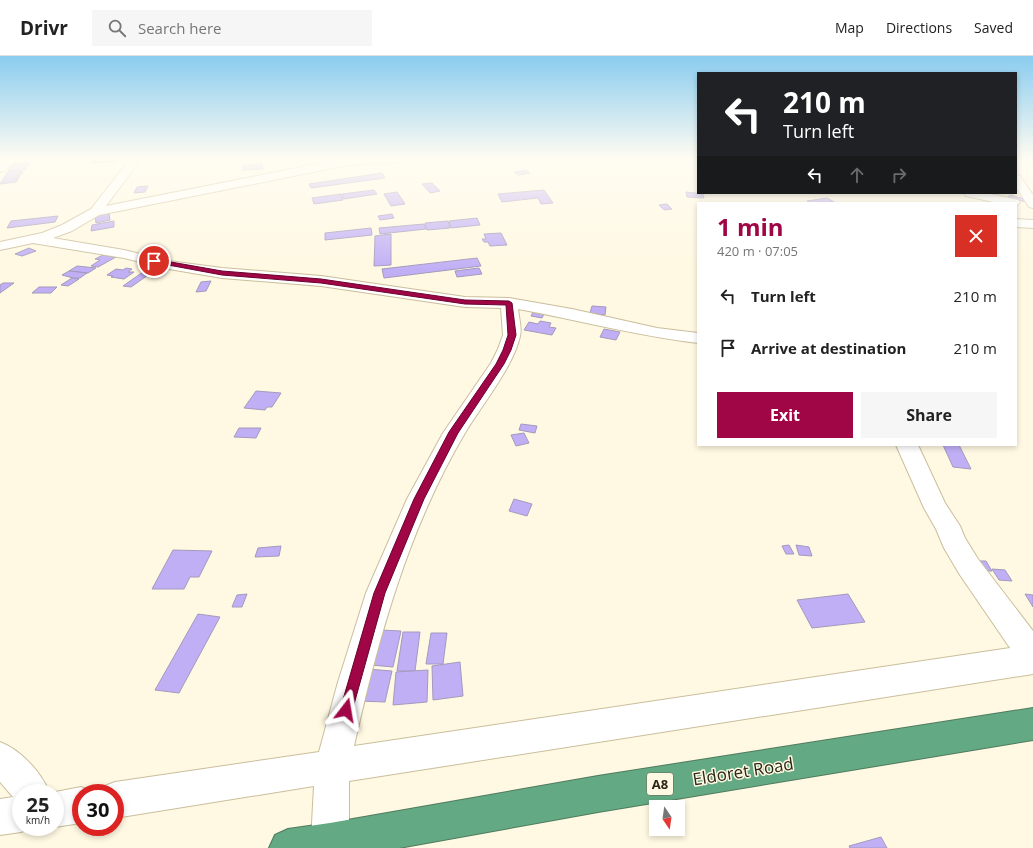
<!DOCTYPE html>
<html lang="en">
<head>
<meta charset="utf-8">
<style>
	body { margin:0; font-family:"Open Sans",sans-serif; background:#f6f6f6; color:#222; height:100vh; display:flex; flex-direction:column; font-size:15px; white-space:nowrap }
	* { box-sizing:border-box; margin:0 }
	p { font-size:13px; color:#767676 }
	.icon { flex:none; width:22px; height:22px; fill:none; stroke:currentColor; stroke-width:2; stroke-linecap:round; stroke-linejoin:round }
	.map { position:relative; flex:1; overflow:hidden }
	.panel { position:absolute; left:697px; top:146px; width:320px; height:244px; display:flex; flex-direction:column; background:#fff; border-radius:0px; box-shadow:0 2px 6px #0003 }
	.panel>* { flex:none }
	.guide { position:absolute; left:697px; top:16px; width:320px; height:122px; border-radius:0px; box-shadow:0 2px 6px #0003; background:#202124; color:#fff; overflow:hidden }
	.needle { width:26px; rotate:167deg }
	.buttons { position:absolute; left:649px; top:744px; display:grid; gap:8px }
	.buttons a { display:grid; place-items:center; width:36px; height:36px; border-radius:0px; background:#fff; box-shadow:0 2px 6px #0003; font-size:20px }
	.speed { position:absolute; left:12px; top:728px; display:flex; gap:8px; font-size:20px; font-weight:700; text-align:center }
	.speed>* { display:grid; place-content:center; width:52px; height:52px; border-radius:50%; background:#fff; box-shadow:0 2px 6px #0003; line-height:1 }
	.speed small { font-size:10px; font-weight:400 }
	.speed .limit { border:6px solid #d22; background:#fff; color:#111 }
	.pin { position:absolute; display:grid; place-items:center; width:34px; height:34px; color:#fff; margin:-17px; border:2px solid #fff; border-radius:50%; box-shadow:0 1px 4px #0007 }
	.me { position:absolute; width:44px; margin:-22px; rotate:14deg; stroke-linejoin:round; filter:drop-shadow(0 0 3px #0008) }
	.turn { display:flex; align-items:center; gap:14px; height:84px; padding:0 20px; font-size:18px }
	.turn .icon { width:52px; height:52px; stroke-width:2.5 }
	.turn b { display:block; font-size:28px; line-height:34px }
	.lanes { display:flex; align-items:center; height:38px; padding:0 20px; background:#0003; justify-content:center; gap:20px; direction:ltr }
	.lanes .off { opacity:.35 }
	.round { display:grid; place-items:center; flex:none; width:42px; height:42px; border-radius:0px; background:#f6f6f6 }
	.head { display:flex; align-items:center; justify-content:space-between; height:68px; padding:0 20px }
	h1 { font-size:24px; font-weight:700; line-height:30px; color:#a00545 }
	.button { display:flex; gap:8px; margin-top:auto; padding:8px 20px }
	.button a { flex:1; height:46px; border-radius:0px; background:#a00545; color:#fff; font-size:16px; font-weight:700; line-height:46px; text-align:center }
	.button a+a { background:#f6f6f6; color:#222 }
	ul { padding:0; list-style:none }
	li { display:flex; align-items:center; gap:12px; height:52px; padding:0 20px }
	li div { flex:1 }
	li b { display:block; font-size:15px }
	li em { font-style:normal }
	header { display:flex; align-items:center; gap:24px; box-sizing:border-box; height:56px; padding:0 20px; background:#fff; border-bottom:1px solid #e0e0e0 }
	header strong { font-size:19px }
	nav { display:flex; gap:22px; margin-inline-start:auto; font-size:14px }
	.search { width:280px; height:36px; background:#f6f6f6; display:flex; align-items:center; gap:10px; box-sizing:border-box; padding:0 14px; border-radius:0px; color:#767676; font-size:15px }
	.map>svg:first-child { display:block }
</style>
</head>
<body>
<header>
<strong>Drivr</strong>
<div class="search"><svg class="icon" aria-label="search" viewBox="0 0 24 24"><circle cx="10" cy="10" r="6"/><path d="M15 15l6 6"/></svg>Search here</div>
<nav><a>Map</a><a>Directions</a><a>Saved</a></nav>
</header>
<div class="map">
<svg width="1033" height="792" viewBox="0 0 1033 792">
	<rect width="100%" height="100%" fill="#fff8e2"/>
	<!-- building -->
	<g fill="#c1aff6" stroke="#a29abc">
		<polygon points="94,103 120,103 114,106 91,107"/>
		<polygon points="31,106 29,109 25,110 23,112 26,112 20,116 23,116 22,118 18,118 17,120 20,119 19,122 14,123 18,123 16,126 0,128 13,108"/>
		<polygon points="262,107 263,113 243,114 243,110"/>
		<polygon points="526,114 530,117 519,119 514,116"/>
		<polygon points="382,117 385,122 311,132 309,128"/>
		<polygon points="432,127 440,135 430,137 422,128"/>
		<polygon points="148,130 145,136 134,137 137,131"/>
		<polygon points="374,134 377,138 344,143 342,138"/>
		<polygon points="544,134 553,147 541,148 538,142 502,146 498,138"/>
		<polygon points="397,136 405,148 391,150 384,138"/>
		<polygon points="686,136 703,138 704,142 687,141"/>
		<polygon points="341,138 343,144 314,148 312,142"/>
		<polygon points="1010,139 1028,144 1026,146 1008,141"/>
		<polygon points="827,142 836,147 810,147 807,145"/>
		<polygon points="667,148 672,153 664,154 659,149"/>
		<polygon points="109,157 110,164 96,167 95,160"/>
		<polygon points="392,158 394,162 380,164 378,160"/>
		<polygon points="58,160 55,166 7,172 11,165"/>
		<polygon points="477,162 480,169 451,172 449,165"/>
		<polygon points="114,165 114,171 91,175 92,169"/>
		<polygon points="448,165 450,172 427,174 425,167"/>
		<polygon points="424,168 426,173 380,178 379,172"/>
		<polygon points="371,172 372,179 325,184 325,177"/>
		<polygon points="501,177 507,189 490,190 488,186 484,186 482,183 486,183 484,178"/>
		<polygon points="391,178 391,209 374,210 375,180"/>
		<polygon points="29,192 36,195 22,200 15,198"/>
		<polygon points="103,199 116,201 98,211 91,210 100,204 95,203"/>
		<polygon points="477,202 481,210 384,222 382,213"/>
		<polygon points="77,210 96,212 88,217 69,215"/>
		<polygon points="126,212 132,213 128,216 134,216 124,223 111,221 113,220 107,219 116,213 123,214"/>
		<polygon points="479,212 482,218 457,221 455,215"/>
		<polygon points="69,215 87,217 80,222 73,222 62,219"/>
		<polygon points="143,216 151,217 131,231 123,230"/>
		<polygon points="72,222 79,223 68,230 61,229"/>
		<polygon points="211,225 206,235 196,236 201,226"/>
		<polygon points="3,227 14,227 0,237 0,229"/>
		<polygon points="39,231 57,231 51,237 32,237"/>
		<polygon points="592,250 606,251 605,259 590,257"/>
		<polygon points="533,256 544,258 542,262 531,260"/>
		<polygon points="540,265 551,267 549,271 556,272 552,279 524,274 529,266 538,268"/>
		<polygon points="604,273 620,276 616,284 600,281"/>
		<polygon points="256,335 281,337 272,351 267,351 265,354 244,352"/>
		<polygon points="521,368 537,370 535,377 519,374"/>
		<polygon points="239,372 261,372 256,382 234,381"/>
		<polygon points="524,377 529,387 516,390 511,379"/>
		<polygon points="943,389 959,389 971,413 953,411"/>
		<polygon points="514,443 532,448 527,460 509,455"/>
		<polygon points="789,489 794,498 786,498 782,490"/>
		<polygon points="796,489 809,491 812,500 799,499"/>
		<polygon points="281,490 279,500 255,501 258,492"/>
		<polygon points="173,494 212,495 199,521 190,521 184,533 152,533"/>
		<polygon points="970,505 986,505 992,515 976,515"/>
		<polygon points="992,513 1005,514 1012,525 999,524"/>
		<polygon points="247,538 242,551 232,551 237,539"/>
		<polygon points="848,538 865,566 812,572 797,544"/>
		<polygon points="1025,538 1033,539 1033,551"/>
		<polygon points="198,558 220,561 179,637 155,634"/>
		<polygon points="380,574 401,575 393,611 371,609"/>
		<polygon points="403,576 420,576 415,615 397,615"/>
		<polygon points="431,577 447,577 443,608 426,608"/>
		<polygon points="460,606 463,640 433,644 432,610"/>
		<polygon points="368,613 392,615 385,646 360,645"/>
		<polygon points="428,614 427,646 393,649 396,616"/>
		<polygon points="881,781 887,792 850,792 849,790"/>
	</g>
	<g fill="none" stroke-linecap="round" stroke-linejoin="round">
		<defs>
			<g id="minor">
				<polygon points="6,103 18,103 4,115 0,116 0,108"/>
				<path d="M130 103H141L106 150 342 103H407L402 106 348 109 99 159 72 175 53 182 124 194 169 205 222 212 321 220 465 241 509 242 572 253 657 272 698 277V287C637 280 578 264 518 253 519 262 522 273 520 280 514 310 481 350 465 377 408 473 378 583 354 690L1010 592 960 519 944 492 936 473 924 452 896 389H918L945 447 960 470 965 482 978 503 1033 575V618L349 725V786L346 792H314L311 786 314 730 115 762V737H100L102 731 115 726 319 696 338 626 366 537 407 443 443 377 491 307 498 293 503 279 501 252 465 251 321 230 222 222 169 213 124 202 33 187 0 194V186L42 177 62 169 91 153Z"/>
				<polygon points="1016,119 1020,120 1033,139 1033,152 1029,151 1016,131"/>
				<polygon points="964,137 986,137 1018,144 1020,147 1016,150 1016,147 998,147 966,140"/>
				<polygon points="1016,163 1033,164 1033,172 1016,171"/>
				<path d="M0 686C22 695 40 715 50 737H21V771H33L21 776 0 779V743L13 741 0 726Z"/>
				<polygon points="81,731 94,737 81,737 81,767 55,771 55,737 50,737"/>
			</g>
			<polygon id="highway" points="1033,652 1033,684 598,756 399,792 269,792 275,779 288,773 330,767 598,720"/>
		</defs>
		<!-- minor casing -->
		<use href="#minor" stroke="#cabe9b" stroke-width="2"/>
		<!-- highway casing -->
		<use href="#highway" stroke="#4f7b5e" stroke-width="2"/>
		<!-- minor -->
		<use href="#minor" fill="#fff" fill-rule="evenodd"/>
		<!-- highway -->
		<use href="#highway" fill="#63a983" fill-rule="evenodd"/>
	</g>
	<!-- sky -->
	<linearGradient id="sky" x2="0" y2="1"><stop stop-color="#8accef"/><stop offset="0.48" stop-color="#fffcf2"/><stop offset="1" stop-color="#fffcf2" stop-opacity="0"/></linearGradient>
	<rect width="1033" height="214" fill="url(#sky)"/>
	<!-- route -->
	<polygon fill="#a00545" stroke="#68032d" points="154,203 222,215 321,223 465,244 509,245 512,247 516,279 511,294 504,308 458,377 424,443 385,537 351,659 346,661 342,659 340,654 374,537 414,443 449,376 496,308 503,294 508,279 506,249 465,248 321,227 222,219 152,206 151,205"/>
	<g text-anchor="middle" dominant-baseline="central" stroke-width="3" stroke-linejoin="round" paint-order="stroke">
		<!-- shield labels -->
		<rect fill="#fff8e2" stroke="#6a6555" stroke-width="1" x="647" y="717" width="26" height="22" rx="3"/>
		<g font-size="13" font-weight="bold" fill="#2a2618">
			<text x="660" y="728">A8</text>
		</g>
		<!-- near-street labels -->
		<g font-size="17" fill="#2a2618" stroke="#fff8e2">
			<text transform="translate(743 715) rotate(-9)">Eldoret Road</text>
		</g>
	</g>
</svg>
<div class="buttons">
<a><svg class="needle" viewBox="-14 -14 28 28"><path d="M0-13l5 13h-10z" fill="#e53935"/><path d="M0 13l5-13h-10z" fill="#767676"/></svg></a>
</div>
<div class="speed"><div>25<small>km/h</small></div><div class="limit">30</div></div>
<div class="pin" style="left:154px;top:205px;background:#d93025"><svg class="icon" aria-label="arrive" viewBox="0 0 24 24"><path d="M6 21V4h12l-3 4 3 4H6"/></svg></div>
<svg class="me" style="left:346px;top:654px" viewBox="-20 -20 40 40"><path d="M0-17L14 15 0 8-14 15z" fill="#a00545" stroke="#fff" stroke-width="4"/></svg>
<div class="guide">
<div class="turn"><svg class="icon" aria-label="left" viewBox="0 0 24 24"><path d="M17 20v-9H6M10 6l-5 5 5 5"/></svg><div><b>210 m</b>Turn left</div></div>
<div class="lanes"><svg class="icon" aria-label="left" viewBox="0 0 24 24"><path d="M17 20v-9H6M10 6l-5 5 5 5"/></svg><svg class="icon off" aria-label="ahead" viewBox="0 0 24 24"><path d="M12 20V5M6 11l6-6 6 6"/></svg><svg class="icon off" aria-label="right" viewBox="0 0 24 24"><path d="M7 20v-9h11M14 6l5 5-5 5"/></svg></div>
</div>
<section class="panel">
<div class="head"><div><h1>1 min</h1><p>420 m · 07:05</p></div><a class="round" style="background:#d93025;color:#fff"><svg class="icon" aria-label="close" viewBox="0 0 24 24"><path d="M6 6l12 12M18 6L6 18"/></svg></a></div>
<ul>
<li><svg class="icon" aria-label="left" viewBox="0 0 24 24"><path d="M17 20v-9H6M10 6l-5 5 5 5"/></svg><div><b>Turn left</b></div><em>210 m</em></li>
<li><svg class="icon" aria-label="arrive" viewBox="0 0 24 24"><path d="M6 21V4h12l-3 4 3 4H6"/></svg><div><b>Arrive at destination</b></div><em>210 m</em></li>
</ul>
<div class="button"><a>Exit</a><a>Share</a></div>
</section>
</div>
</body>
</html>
